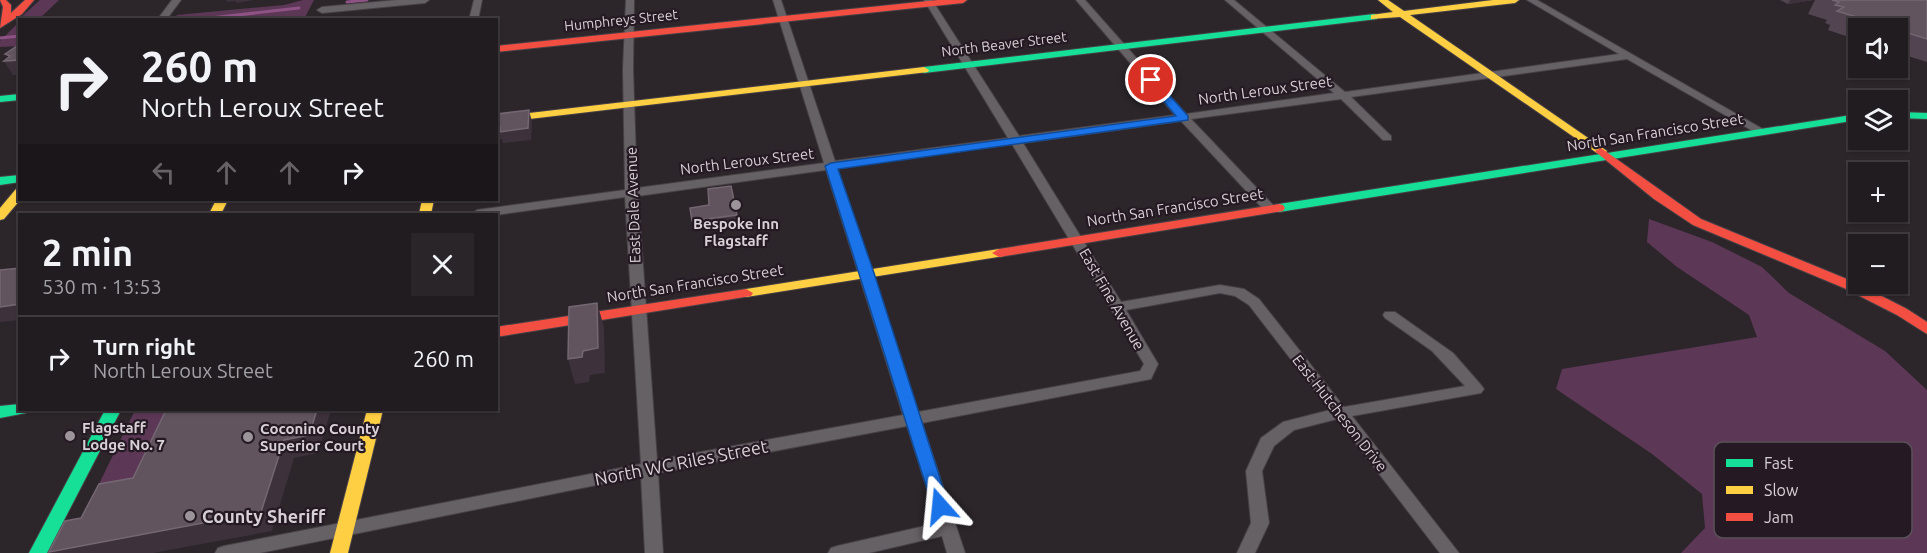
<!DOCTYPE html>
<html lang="en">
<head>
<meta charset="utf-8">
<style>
	body { margin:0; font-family:Ubuntu,sans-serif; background:#292529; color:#f1f3f6; height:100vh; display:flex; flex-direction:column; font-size:22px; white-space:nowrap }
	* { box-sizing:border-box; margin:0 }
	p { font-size:20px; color:#a2a1a5 }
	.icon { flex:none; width:33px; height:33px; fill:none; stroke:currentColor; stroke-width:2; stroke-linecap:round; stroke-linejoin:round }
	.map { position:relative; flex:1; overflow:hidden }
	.side { position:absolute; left:18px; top:213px; width:480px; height:198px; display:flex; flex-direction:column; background:#211c20; border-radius:0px; box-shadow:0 2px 4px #0004,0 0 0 2px #3e3a3e }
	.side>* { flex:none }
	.guide { position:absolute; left:18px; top:18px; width:480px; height:183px; border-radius:0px; box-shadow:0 2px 4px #0004,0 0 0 2px #3e3a3e; background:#211c20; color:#f1f3f6; overflow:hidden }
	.controls { position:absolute; left:1848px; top:18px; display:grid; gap:12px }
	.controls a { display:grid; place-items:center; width:60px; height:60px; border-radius:0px; background:#211c20; box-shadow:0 2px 4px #0004,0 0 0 2px #3e3a3e; font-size:30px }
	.pin { position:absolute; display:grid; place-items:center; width:51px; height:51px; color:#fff; margin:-26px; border:3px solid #fff; border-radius:50%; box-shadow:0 2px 6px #0007 }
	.me { position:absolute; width:66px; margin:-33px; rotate:342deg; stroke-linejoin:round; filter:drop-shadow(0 0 4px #0008) }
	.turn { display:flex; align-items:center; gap:21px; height:126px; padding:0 24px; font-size:27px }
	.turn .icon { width:78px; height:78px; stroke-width:2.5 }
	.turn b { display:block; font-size:42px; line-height:51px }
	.lanes { display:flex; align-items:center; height:57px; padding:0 24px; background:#0003; justify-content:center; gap:30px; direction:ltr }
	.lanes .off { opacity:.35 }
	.round { display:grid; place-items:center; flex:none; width:63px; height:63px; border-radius:0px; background:#292529 }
	.head { display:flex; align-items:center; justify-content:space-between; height:102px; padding:0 24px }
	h1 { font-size:36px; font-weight:700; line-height:45px }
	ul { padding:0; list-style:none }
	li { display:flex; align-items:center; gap:18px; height:84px; padding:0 24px; border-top:2px solid #3e3a3e }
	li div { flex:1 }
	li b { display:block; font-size:22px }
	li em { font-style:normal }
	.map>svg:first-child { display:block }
</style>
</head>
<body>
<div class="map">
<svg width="1927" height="553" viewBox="0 0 1927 553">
	<rect width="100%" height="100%" fill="#2c262b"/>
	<!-- green -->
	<g fill="#5c3756">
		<polygon points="40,0 59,0 39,19 20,20 19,46 0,47 0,41 17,24 18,20"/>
		<polygon points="303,0 314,0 304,19 174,19 177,15 284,5"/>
		<polygon points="1649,219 1712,242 1762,267 1789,293 1885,351 1927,390 1927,553 1681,553 1705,528 1702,494 1652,454 1556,389 1562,369 1757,337 1749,315 1677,267 1647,242"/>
		<polygon points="135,410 161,410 174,417 149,477 98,486"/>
	</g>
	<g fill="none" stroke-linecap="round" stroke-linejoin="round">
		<!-- stream -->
		<g stroke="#8e5284" stroke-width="3">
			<polyline points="347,2 367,0"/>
			<polyline points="193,20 299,8"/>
			<polyline points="0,38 20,36"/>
		</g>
		<defs>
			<g id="street">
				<polygon points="172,0 181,0 166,20 157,20"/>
				<polygon points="397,0 429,0 425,3 322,13 317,10 322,7"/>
				<polygon points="474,0 482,0 478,20 469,20"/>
				<path d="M626 0H634L633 69 637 188 824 163 773 0H781L835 161 1008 138 924 0H932L1019 136 1175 115 1076 0H1085L1186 114 1334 93 1225 0H1234L1345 92 1619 54 1527 0H1537L1768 132 1762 135 1758 134 1627 59 1351 97 1391 136V140H1383L1341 99 1191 119 1273 205 1275 208 1273 211H1265L1181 121 1023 143 1121 302 1220 285 1244 289 1259 299 1344 407 1465 386 1432 351 1385 318 1383 315 1385 312H1395L1453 353 1481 385 1484 389 1481 393 1352 416 1459 553H1440L1337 419 1294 430 1274 446 1262 471 1269 523 1255 553H1237L1251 523 1246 471 1261 438 1283 422 1330 410 1249 305 1235 296 1220 293 1126 310 1158 364 1151 379 922 423 965 553H947L942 536 869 553H828L831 548 837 546 938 523 907 426 658 473 663 553H645L641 476 260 553H215L218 548 224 546 641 464 625 197 496 215 471 214 477 210 625 190 623 69ZM1012 144 1144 364 1140 371 918 412 837 168ZM826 170 903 415 657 460 638 196Z"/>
			</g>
			<g id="fast">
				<polygon points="1374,14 1377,15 1377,19 924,73 919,70 924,67"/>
				<polygon points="20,94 20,100 0,102 0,96"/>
				<polygon points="1898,112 1927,113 1927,119 1898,118"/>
				<polygon points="1858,114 1858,120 1279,212 1273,208 1279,204"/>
				<polygon points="20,175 20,182 0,185 0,177"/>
				<polygon points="20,404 20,410 28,410 26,413 0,418 0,406"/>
				<polygon points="105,410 121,410 47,553 29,553"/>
			</g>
			<g id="slow">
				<polygon points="1378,0 1388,0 1404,11 1493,0 1519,0 1515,3 1410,15 1607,151 1605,153 1597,153 1400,17 1371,19 1371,15 1393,12"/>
				<polygon points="924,67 929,70 928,72 496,123 496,117"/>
				<polygon points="20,188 20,200 4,219 0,220 0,208 16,189"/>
				<polygon points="216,200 228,200 221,214 209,214"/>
				<polygon points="422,200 434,200 431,214 419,214"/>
				<polygon points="999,249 1006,253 1004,256 746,297 739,293 746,289"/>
				<polygon points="367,410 383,410 348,553 330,553"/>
			</g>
			<g id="jam">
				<polygon points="0,0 6,0 11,5 11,13 25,0 34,0 22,14 0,28 3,7"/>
				<polygon points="938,0 967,0 963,3 496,52 496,46"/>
				<polygon points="1601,148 1701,219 1854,282 1907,309 1927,322 1927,334 1897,315 1844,288 1693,225 1654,199 1597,153 1595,151"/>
				<polygon points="1279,204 1283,205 1285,208 1283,211 999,257 992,253 999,249"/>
				<polygon points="746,289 753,293 751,296 496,337 496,327"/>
			</g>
		</defs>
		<!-- street casing -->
		<use href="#street" stroke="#474146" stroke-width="2"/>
		<!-- fast casing -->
		<use href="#fast" stroke="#474146" stroke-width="2"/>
		<!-- slow casing -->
		<use href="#slow" stroke="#474146" stroke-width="2"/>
		<!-- jam casing -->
		<use href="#jam" stroke="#474146" stroke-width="2"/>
		<!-- street -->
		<use href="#street" fill="#666165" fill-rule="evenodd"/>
		<!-- fast -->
		<use href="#fast" fill="#16e098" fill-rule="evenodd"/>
		<!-- slow -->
		<use href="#slow" fill="#ffcf43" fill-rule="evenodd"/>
		<!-- jam -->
		<use href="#jam" fill="#f24e42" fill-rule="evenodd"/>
	</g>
	<!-- wall -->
	<g fill="#534451">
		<polygon points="1780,0 1813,0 1788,4"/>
		<polygon points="1815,0 1927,0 1927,62 1898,53 1898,28 1858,28 1858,40 1828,30 1830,25 1825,23 1827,20 1808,14"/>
	</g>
	<!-- shaded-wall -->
	<g fill="#3d323c">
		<polygon points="226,0 254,0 237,3 236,1 227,2"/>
		<polygon points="1790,0 1813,0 1788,4"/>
		<polygon points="20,60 20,75 13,75 4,61"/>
		<polygon points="529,110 532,122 531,140 503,143 502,139 499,139 496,127 500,127"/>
		<polygon points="737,215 739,223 694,230 692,221"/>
		<polygon points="597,303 604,327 605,373 590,375 589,382 575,384 568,359"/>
		<polygon points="20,304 20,320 0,322 0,307"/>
		<polygon points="317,410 331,410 318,453 294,458 272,531 153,553 50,553 49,552 284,440"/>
	</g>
	<!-- building -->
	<g fill="#61545f" stroke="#746772" stroke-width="1.5">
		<polygon points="1832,0 1927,0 1927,39 1898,30 1898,28 1893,28 1837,11 1844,7 1835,5 1839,2"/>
		<polygon points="110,17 108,20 87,20"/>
		<polygon points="20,44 20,60 4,61 10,56 5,54"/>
		<polygon points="529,110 528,128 500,132 500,127 496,127 497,114"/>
		<polygon points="731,186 737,215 692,221 690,208 709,205 708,189"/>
		<polygon points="20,268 20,304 0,307 0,270"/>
		<polygon points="597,303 598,348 583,351 582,357 568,359 569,307"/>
		<polygon points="166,410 317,410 309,435 284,440 261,512 49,552 65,521 81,518 99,484 133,478"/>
	</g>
	<!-- route -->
	<polygon fill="#1a73e8" stroke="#114b97" stroke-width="1.5" points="1151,77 1154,78 1188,116 1188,120 838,169 874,273 949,506 946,511 940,513 934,511 825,166 831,163 1176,116 1146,80"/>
	<!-- markers -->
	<g fill="#9b949a" stroke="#251a23" stroke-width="2">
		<circle cx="736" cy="205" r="6"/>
		<circle cx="70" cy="436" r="6"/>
		<circle cx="248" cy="437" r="6"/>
		<circle cx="190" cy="516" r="6"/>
	</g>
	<g text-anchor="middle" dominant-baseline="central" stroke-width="4.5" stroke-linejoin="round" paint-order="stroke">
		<!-- far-street labels -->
		<g font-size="14" fill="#d7d0d6" stroke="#251a23">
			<text transform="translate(621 20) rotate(-6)">Humphreys Street</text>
			<text transform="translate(1004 44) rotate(-7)">North Beaver Street</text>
		</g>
		<!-- street labels -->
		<g font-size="15" fill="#d7d0d6" stroke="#251a23">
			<text transform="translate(1265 90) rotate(-8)">North Leroux Street</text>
			<text transform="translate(1655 132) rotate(-9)">North San Francisco Street</text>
			<text transform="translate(747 161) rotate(-7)">North Leroux Street</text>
			<text transform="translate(633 205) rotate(-92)">East Dale Avenue</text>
			<text transform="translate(1175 207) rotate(-9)">North San Francisco Street</text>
			<text transform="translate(695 283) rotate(-9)">North San Francisco Street</text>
			<text transform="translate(1112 299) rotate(60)">East Fine Avenue</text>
			<text transform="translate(1340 413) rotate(52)">East Hutcheson Drive</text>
		</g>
		<!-- poi labels -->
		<g font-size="15" font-weight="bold" fill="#d7d0d6" stroke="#251a23" text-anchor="start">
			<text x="736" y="223" text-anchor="middle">Bespoke Inn<tspan x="736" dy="17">Flagstaff</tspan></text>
			<text x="82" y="427">Flagstaff<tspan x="82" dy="17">Lodge No. 7</tspan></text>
			<text x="260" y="428">Coconino County<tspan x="260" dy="17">Superior Court</tspan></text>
		</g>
		<!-- near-street labels -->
		<g font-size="18" fill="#d7d0d6" stroke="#251a23">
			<text transform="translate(681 462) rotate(-11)">North WC Riles Street</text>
		</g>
		<!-- near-poi labels -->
		<g font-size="18" font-weight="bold" fill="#d7d0d6" stroke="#251a23" text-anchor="start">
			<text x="202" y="516">County Sheriff</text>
		</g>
	</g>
	<!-- legend -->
	<rect x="1714" y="442" width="198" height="96" rx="9" fill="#251a23" stroke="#5a5159" stroke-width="1.5"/>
	<rect x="1726" y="459" width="27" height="8" fill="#16e098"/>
	<rect x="1726" y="486" width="27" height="8" fill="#ffcf43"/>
	<rect x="1726" y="513" width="27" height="8" fill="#f24e42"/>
	<g font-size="16" fill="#d7d0d6">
		<text x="1764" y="469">Fast</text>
		<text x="1764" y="496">Slow</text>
		<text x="1764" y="523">Jam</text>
	</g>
</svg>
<div class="controls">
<a><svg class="icon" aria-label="sound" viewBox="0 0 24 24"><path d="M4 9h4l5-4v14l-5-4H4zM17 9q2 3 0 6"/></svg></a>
<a><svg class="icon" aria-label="layers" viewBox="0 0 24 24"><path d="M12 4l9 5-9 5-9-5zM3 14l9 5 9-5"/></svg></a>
<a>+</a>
<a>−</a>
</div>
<div class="pin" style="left:1151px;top:80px;background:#d93025"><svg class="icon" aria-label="arrive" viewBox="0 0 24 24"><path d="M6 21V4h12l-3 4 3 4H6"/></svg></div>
<svg class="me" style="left:940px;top:506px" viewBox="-20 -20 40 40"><path d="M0-17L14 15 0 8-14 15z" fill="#1a73e8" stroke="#fff" stroke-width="4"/></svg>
<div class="guide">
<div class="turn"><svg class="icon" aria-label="right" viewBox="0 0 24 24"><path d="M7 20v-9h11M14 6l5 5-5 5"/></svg><div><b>260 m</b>North Leroux Street</div></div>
<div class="lanes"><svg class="icon off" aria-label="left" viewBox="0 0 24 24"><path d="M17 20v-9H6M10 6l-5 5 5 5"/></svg><svg class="icon off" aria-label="ahead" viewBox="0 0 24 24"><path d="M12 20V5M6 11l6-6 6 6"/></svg><svg class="icon off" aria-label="ahead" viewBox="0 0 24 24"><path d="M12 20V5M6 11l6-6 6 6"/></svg><svg class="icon" aria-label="right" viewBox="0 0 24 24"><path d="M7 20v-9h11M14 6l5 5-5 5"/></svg></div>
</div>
<section class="side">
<div class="head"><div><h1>2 min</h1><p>530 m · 13:53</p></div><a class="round"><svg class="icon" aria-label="close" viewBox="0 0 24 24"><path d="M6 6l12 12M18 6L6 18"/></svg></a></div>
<ul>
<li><svg class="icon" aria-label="right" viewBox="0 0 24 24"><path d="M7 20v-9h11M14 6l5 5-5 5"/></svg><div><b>Turn right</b><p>North Leroux Street</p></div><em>260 m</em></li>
</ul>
</section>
</div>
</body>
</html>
